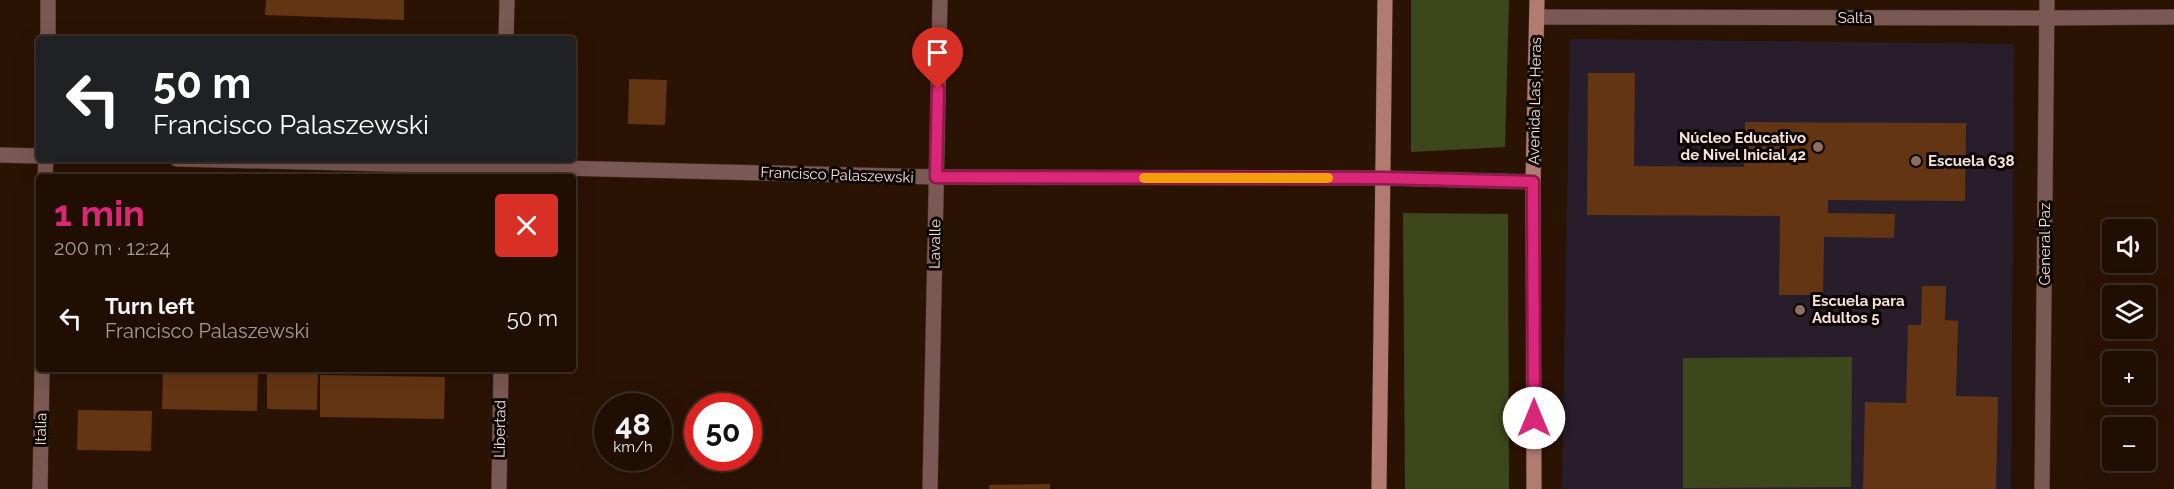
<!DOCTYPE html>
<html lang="en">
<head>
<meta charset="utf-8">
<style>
	body { margin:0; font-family:Raleway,sans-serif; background:#28170d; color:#f1f3f6; height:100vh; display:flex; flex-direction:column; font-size:22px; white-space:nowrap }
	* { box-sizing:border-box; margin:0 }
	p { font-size:20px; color:#a29c9a }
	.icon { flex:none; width:33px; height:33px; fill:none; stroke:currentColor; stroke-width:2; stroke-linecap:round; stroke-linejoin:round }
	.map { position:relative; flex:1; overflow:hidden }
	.sheet { position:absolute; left:36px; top:174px; width:540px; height:198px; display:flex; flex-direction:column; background:#200e03; border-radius:6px; box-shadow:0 6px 24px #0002,0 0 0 2px #3d2e25 }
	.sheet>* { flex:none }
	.hud { position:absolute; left:36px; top:36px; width:540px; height:126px; border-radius:6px; box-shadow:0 6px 24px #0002,0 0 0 2px #3d2e25; background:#202124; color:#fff; overflow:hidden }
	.tools { position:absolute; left:2102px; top:219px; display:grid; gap:12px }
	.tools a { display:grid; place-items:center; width:54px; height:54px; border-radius:6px; background:#200e03; box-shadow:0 6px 24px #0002,0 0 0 2px #3d2e25; font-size:30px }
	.speed { position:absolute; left:594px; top:393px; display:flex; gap:12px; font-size:30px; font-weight:700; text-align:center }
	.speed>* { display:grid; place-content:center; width:78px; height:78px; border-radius:50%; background:#200e03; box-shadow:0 6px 24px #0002,0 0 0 2px #3d2e25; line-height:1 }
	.speed small { font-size:15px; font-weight:400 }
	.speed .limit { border:9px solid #d22; background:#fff; color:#111 }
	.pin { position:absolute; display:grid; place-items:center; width:51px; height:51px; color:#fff; margin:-62px -26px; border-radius:50% 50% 50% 0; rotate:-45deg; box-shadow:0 0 6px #0007 }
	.pin .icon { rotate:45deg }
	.me { position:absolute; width:66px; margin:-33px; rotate:0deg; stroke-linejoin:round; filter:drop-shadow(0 0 4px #0008) }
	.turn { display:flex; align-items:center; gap:21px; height:126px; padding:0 18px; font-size:27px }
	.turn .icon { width:78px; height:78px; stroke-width:2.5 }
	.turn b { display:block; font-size:42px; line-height:51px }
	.round { display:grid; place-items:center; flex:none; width:63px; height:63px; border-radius:6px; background:#28170d }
	.overview { display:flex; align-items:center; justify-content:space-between; height:102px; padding:0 18px }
	h1 { font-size:36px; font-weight:700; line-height:45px; color:#db2777 }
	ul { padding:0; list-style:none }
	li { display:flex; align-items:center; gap:18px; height:84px; padding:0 18px }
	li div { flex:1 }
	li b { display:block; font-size:22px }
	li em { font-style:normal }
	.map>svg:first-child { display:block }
</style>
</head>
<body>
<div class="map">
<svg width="2174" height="489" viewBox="0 0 2174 489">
	<rect width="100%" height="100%" fill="#2b1304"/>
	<!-- education -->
	<polygon fill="#281d2b" points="1570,39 2014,44 2011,489 1562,489"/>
	<!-- green -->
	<g fill="#3c481c">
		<polygon points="1411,0 1509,0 1505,147 1411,152"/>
		<polygon points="1403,213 1508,214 1509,489 1405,489"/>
		<polygon points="1852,357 1851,487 1683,488 1683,358"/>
	</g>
	<!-- building -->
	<g fill="#643513">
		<polygon points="266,0 404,0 404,20 265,15"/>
		<polygon points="1588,73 1635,73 1634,166 1744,167 1745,122 1966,123 1965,201 1828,200 1828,213 1895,214 1894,238 1824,237 1823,295 1779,295 1780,216 1587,215"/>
		<polygon points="629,79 667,80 665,125 628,124"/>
		<polygon points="1922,286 1946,286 1945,320 1958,321 1956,396 1998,397 1996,489 1863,489 1865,402 1906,403 1908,325 1921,325"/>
		<polygon points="163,369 258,369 257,411 162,409"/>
		<polygon points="267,369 318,369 317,410 267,409"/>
		<polygon points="320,375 445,377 444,419 320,417"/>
		<polygon points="78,410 152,411 151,451 77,450"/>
		<polygon points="1050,484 1050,489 989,489 989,485"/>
	</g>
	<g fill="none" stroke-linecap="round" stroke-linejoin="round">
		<defs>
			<g id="street">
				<polyline points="1537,17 2047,18 2174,17"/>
				<polyline points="48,39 48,0"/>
				<polyline points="506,39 507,0"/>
				<polyline points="0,155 39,156"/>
				<polyline points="177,159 936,177 1383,178 1533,182"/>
				<polyline points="45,177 46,159"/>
				<polyline points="40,489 42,369"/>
				<polyline points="499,489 501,369"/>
				<polyline points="930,489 940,0"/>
				<polyline points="2042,489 2047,0"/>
			</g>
			<g id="secondary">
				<polyline points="1379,489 1385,0"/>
				<polyline points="1534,489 1533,182 1537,0"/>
			</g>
		</defs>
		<!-- street casing -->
		<use href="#street" stroke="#473022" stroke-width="16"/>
		<!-- secondary casing -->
		<use href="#secondary" stroke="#473022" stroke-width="16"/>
		<!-- street -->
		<use href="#street" stroke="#7a5853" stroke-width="15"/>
		<!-- secondary -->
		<use href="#secondary" stroke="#b17b72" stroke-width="15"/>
	</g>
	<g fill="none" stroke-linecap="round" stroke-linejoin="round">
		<defs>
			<polyline id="route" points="938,89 936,177 1383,178 1533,182 1534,418"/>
		</defs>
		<!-- route casing -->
		<use href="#route" stroke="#8e194d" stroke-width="15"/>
		<!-- route -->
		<use href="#route" stroke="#db2777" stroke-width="10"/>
		<!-- slow -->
		<polyline stroke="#f59e0b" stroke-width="10" points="1144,178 1328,178"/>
	</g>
	<!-- markers -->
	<g fill="#8d6e63" stroke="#0c0401" stroke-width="2">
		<circle cx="1818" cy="147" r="6"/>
		<circle cx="1916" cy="161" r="6"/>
		<circle cx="1800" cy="310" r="6"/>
	</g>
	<g text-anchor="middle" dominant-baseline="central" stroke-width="6" stroke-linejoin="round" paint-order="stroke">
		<!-- street labels -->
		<g font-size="15" fill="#f5e3d9" stroke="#0c0401">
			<text x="1855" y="18">Salta</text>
			<text transform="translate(1535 101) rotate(-89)">Avenida Las Heras</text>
			<text transform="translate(837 175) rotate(2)">Francisco Palaszewski</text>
			<text transform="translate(935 244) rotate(-89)">Lavalle</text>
			<text transform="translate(2045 244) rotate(-90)">General Paz</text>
			<text transform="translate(41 429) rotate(-89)">Italia</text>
			<text transform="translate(500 429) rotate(-89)">Libertad</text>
		</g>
		<!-- poi labels -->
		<g font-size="15" font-weight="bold" fill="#f5e3d9" stroke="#0c0401" text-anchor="start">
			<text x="1806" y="138" text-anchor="end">Núcleo Educativo<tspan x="1806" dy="17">de Nivel Inicial 42</tspan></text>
			<text x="1928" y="161">Escuela 638</text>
			<text x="1812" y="301">Escuela para<tspan x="1812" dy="17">Adultos 5</tspan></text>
		</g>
	</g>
</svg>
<div class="tools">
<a><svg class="icon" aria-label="sound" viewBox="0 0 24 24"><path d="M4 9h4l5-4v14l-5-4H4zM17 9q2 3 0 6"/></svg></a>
<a><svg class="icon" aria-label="layers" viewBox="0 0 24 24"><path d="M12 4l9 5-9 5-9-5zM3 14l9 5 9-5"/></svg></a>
<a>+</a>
<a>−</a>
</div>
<div class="speed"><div>48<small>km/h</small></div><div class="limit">50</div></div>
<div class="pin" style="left:938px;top:89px;background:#d93025"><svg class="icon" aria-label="arrive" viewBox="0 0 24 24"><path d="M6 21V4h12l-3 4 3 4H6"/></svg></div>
<svg class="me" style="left:1534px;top:418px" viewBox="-20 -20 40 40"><circle r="19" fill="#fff"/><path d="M0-13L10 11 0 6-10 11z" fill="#db2777"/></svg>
<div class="hud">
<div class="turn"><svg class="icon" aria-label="left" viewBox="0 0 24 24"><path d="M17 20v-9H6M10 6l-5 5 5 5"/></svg><div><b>50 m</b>Francisco Palaszewski</div></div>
</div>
<section class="sheet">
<div class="overview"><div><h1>1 min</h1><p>200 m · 12:24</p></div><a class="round" style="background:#d93025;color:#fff"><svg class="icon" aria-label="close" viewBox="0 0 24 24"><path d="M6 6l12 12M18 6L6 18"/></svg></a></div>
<ul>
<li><svg class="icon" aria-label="left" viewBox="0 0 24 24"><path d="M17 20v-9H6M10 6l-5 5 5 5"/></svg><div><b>Turn left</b><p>Francisco Palaszewski</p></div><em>50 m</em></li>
</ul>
</section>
</div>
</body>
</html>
